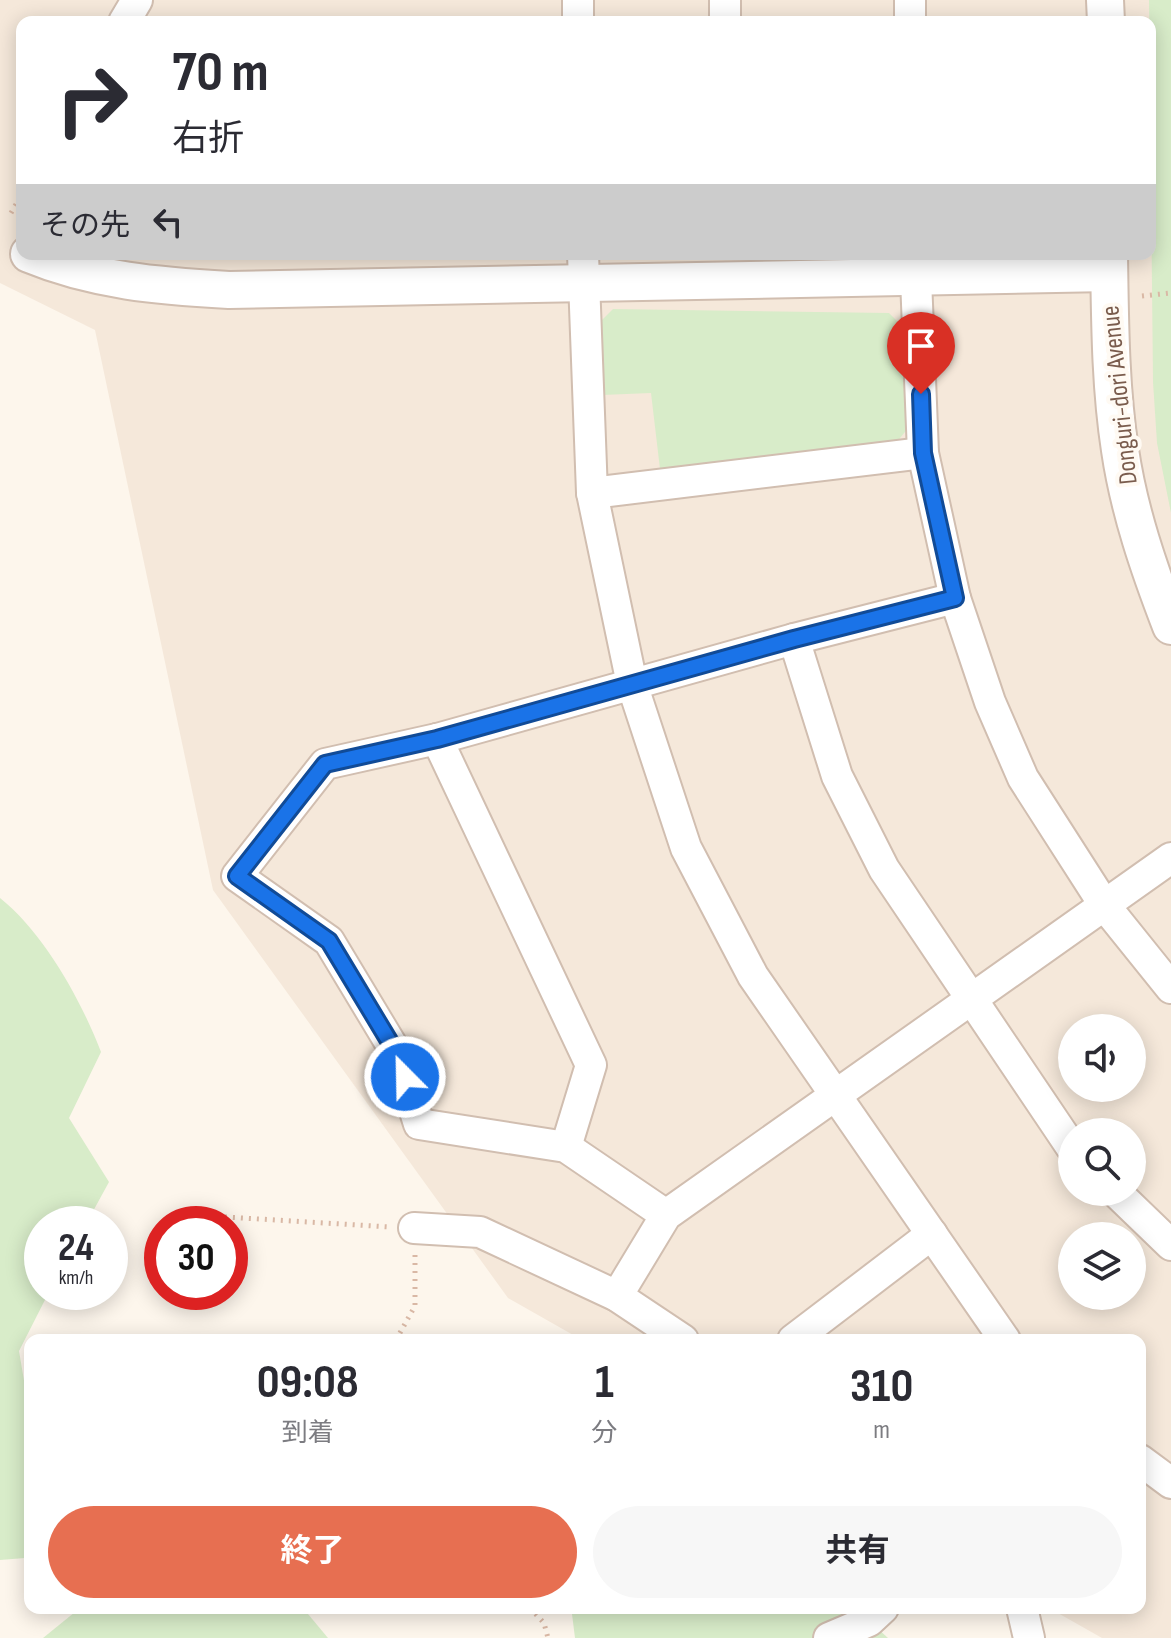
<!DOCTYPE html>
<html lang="ja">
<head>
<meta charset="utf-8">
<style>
	body { margin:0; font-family:"Sofia Sans Condensed","Noto Sans JP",sans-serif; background:#f7f7f7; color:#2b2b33; height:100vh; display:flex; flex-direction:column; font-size:30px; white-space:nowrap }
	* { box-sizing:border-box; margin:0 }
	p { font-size:26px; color:#7c7c81 }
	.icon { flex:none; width:44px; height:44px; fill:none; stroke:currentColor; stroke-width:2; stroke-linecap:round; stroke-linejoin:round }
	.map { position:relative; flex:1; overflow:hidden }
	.sheet { position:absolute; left:24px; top:1334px; width:1122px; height:280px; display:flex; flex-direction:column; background:#fff; border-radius:16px; box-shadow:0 4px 20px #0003 }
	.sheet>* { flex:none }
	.guide { position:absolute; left:16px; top:16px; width:1140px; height:244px; border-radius:16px; box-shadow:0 4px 20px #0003; background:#fff; color:#2b2b33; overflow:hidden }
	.controls { position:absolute; left:1058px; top:1014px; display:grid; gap:16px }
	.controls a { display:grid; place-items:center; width:88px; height:88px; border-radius:50%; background:#fff; box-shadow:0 4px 20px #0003; font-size:40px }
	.speed { position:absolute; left:24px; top:1206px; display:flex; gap:16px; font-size:40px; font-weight:700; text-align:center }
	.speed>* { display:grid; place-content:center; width:104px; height:104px; border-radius:50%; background:#fff; box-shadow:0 4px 20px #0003; line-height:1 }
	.speed small { font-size:20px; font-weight:400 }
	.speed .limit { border:12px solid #d22; background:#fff; color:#111 }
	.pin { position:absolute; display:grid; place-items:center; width:68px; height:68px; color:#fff; margin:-82px -34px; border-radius:50% 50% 50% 0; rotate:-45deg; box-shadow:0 0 8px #0007 }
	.pin .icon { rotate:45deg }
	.me { position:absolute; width:88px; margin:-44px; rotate:337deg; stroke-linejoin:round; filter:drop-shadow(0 0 6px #0008) }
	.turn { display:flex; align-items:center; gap:28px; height:168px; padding:0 24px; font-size:36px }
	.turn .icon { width:104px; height:104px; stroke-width:2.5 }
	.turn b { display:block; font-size:56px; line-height:68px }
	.then { display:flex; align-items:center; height:76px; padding:0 24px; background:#0003; gap:16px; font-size:30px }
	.eta { display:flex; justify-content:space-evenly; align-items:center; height:136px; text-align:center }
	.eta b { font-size:48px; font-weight:700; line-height:56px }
	.cta { display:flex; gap:16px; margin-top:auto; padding:16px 24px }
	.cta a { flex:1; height:92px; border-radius:48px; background:#e76f51; color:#fff; font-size:32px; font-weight:700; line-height:92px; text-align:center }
	.cta a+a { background:#f7f7f7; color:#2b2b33 }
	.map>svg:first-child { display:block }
</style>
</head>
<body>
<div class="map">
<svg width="1171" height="1638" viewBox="0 0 1171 1638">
	<rect width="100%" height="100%" fill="#fdf6ec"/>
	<!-- residential -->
	<path fill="#f5e8da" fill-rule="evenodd" d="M0 0H1171V1638H1102L1049 1608H1140V1340H582L508 1298 213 890 95 330 0 283ZM22 22H1150V254H22ZM1072 1028H1132V1088H1072ZM1072 1132H1132V1192H1072ZM1072 1236H1132V1296H1072Z"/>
	<!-- green -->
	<g fill="#d8ecc9">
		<polygon points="1149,0 1171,0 1171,513 1157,443 1153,382"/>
		<polygon points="613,309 889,313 903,327 909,427 896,443 660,469 651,393 602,395 598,324"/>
		<path d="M0 898C44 933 81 1000 101 1052L69 1118 109 1182 86 1224H42V1292H49L19 1351 30 1416V1551L25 1558 0 1560Z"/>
		<polygon points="80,1608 303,1608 328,1638 43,1638"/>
		<polygon points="582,1608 855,1608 888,1638 575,1638 572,1614"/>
	</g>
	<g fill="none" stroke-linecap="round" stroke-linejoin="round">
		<defs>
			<g id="minor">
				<polyline points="578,0 578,22"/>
				<polyline points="725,0 725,22"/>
				<polyline points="910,0 910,22"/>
				<polyline points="124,22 137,0"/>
				<polyline points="583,254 592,493 632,684 686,848 753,976 1005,1340"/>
				<polyline points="915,254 923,453 955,598 990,702 1023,778 1105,906 1171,988"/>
				<polyline points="592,493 923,453"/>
				<polyline points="794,639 837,776 884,869 1072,1148"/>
				<polyline points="437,739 591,1065 566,1147"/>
				<polyline points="1116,1192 1171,1245"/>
				<polyline points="666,1215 566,1147 419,1124 397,1054 329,941 237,876 325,764 437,739 794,639 955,598"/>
				<polyline points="414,1228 480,1232 617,1296 683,1340"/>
				<polyline points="617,1296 666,1215 1171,858"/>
				<polyline points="793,1340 932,1234"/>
				<polyline points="1140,1460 1171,1483"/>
				<polyline points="1022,1608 1029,1638"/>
				<polyline points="829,1638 869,1621 883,1608"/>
			</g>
			<g id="tertiary">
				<polyline points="1105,0 1106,22"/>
				<path d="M29 254C94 281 159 286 229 290L1109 273"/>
				<path d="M1109 254C1110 319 1110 385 1120 450 1129 511 1149 569 1171 626"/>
			</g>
		</defs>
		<!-- minor casing -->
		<use href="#minor" stroke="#d1beb0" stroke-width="34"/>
		<!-- tertiary casing -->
		<use href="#tertiary" stroke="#d1beb0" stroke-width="40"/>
		<!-- path -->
		<g stroke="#d9b8a5" stroke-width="5" stroke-dasharray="2 6" stroke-linecap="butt">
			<polyline points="11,213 22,194"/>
			<polyline points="1142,296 1171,293"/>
			<polyline points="177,1214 390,1227"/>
			<polyline points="396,1340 415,1306 415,1254"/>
			<polyline points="530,1608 544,1623 548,1638"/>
		</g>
		<!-- minor -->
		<use href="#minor" stroke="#fff" stroke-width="30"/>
		<!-- tertiary -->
		<use href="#tertiary" stroke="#fff" stroke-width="36"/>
	</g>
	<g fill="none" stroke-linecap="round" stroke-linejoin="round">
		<defs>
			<polyline id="route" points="405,1077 397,1054 329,941 237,876 325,764 437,739 794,639 955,598 923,453 921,394"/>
		</defs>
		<!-- route casing -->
		<use href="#route" stroke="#114b97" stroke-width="20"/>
		<!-- route -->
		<use href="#route" stroke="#1a73e8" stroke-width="14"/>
	</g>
	<g text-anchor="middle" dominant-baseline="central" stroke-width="8" stroke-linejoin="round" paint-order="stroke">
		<!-- street labels -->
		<g font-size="26" fill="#7a5c4d" stroke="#fffaf3">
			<text transform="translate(1120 395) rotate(-96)">Donguri-dori Avenue</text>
		</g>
	</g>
</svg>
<div class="controls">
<a><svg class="icon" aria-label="sound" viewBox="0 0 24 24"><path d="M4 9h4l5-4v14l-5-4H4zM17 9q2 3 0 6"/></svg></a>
<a><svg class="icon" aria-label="search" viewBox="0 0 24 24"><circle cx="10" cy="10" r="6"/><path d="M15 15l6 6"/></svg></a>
<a><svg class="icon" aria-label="layers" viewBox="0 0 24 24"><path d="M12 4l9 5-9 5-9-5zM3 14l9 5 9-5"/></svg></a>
</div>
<div class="speed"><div>24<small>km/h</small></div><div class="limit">30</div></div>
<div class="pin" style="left:921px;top:394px;background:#d93025"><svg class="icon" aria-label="arrive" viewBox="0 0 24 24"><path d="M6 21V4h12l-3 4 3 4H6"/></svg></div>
<svg class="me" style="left:405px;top:1077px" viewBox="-20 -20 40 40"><circle r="17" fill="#1a73e8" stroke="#fff" stroke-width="3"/><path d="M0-11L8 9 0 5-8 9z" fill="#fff"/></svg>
<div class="guide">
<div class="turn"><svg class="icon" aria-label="right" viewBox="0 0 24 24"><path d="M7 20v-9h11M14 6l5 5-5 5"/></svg><div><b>70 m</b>右折</div></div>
<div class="then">その先<svg class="icon" aria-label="left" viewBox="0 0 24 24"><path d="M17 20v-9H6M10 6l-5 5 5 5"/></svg></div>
</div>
<section class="sheet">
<div class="eta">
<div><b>09:08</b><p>到着</p></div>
<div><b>1</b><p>分</p></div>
<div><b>310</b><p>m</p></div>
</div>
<div class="cta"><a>終了</a><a>共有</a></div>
</section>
</div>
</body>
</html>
